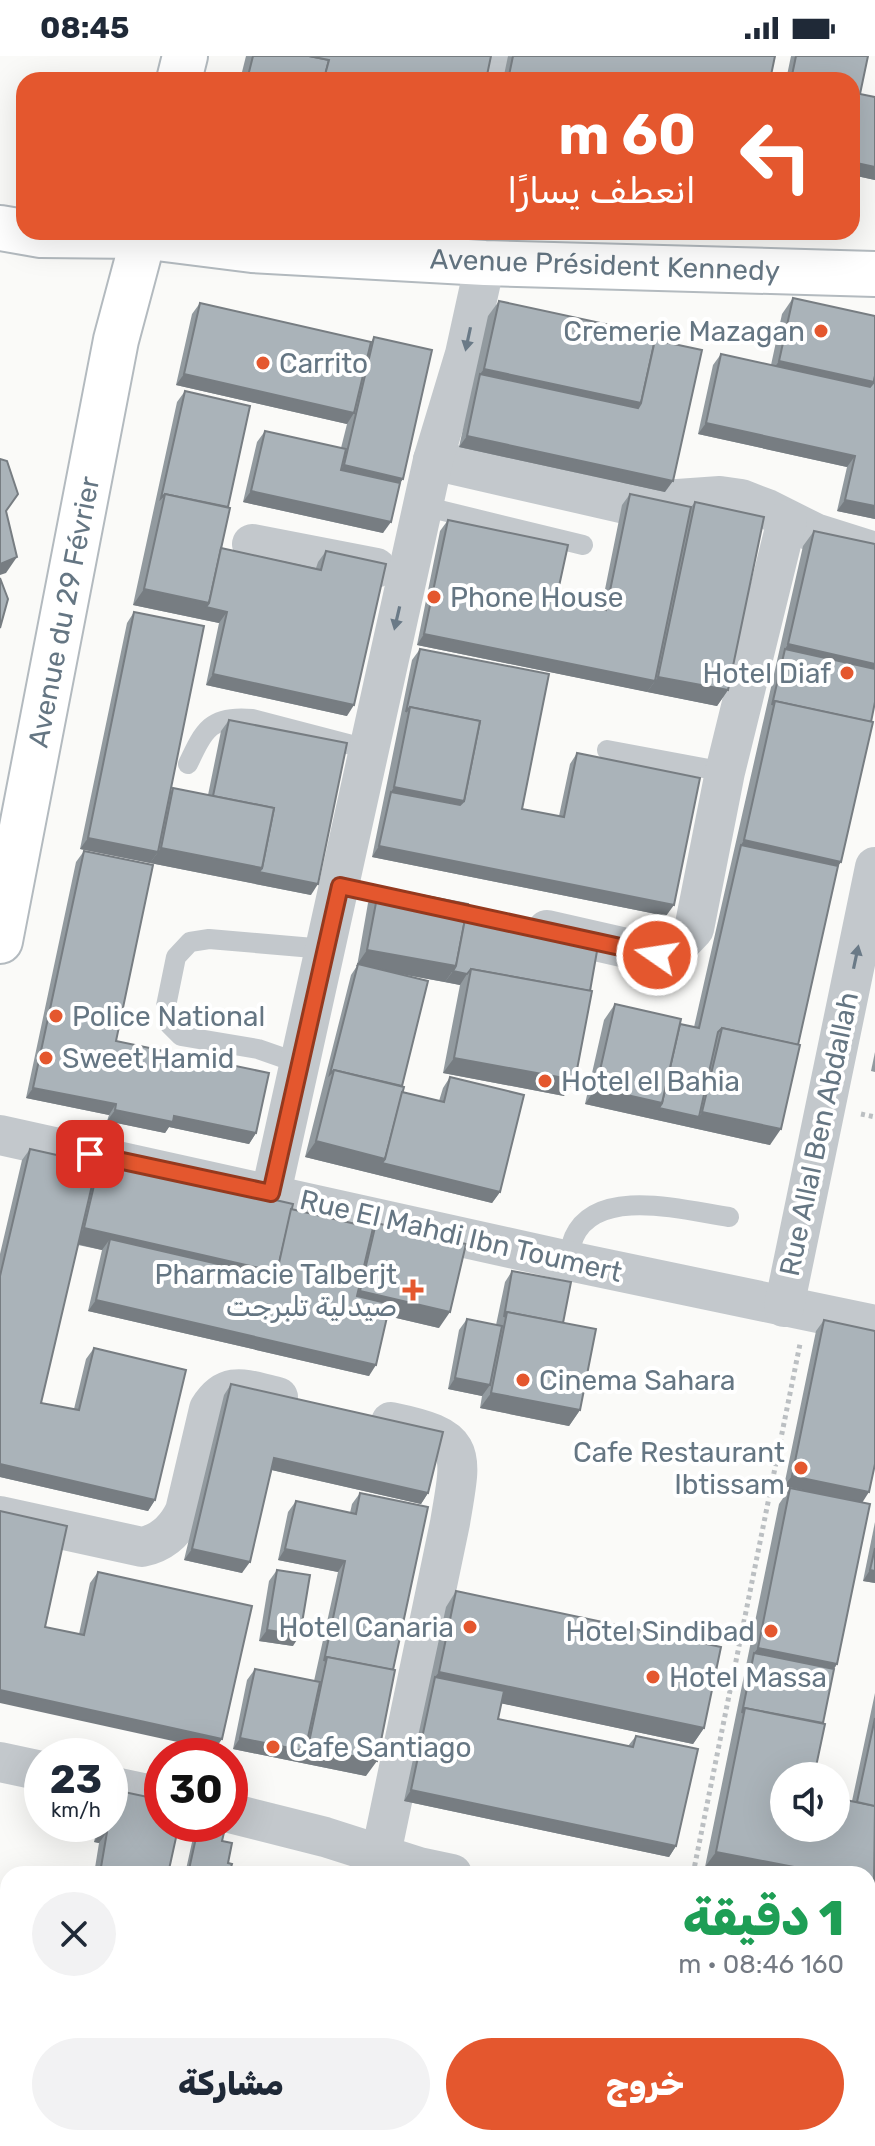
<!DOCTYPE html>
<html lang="ar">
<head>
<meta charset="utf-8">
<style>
	body { margin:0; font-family:Rubik,"Noto Sans Arabic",sans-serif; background:#f2f2f3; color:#1f2937; direction:rtl; height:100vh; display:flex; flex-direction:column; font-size:30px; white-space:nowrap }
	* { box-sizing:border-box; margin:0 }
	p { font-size:26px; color:#747a83 }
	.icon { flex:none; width:44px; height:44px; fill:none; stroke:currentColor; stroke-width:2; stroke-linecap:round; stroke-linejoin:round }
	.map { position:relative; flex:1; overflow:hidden; direction:ltr }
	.side { position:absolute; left:0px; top:1810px; width:876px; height:280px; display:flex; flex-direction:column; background:#fff; border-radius:24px 24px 0 0; box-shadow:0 8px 32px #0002; direction:rtl }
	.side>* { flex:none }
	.banner { position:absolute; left:16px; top:16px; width:844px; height:168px; border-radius:24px; box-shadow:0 8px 32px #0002; direction:rtl; background:#e4572e; color:#fff; overflow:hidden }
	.buttons { position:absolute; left:770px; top:1706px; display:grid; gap:16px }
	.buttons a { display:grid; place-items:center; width:80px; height:80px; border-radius:50%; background:#fff; box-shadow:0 8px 32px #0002; font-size:40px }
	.speed { position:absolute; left:24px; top:1682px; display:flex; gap:16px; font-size:40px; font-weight:700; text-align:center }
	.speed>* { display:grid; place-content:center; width:104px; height:104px; border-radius:50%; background:#fff; box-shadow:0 8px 32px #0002; line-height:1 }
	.speed small { font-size:20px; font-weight:400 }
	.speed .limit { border:12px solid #d22; background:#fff; color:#111 }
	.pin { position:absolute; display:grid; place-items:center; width:68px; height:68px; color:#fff; margin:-34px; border-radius:16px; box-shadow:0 4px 12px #0006 }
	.me { position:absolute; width:88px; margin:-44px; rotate:283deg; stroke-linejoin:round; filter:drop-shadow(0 0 6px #0008) }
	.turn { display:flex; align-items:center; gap:28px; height:168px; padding:0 32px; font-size:36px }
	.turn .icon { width:104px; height:104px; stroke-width:2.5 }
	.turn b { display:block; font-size:56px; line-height:68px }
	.round { display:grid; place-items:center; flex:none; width:84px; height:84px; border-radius:42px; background:#f2f2f3 }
	.summary { display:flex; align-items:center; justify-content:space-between; height:136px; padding:0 32px }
	h1 { font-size:48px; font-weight:800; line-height:60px; color:#1e9e55 }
	.button { display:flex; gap:16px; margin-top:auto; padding:16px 32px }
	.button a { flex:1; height:92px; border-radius:48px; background:#e4572e; color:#fff; font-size:32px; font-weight:800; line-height:92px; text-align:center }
	.button a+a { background:#f2f2f3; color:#1f2937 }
	.status { display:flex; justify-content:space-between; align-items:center; height:56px; padding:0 40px; background:#fff; direction:ltr }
	.status svg { height:22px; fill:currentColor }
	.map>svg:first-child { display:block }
</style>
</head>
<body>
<div class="status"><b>08:45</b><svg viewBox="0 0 49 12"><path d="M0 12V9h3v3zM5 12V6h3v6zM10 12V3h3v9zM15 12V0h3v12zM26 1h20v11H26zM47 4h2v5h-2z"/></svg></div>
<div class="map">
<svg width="875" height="2090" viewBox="0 0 875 2090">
	<rect width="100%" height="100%" fill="#fafaf8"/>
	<!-- built -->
	<polygon fill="#e8e9e9" points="868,1943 875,1944 875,2090 387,2090 389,2082 868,2082"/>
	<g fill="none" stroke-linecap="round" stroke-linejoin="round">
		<defs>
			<g id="secondary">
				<polyline points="179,24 185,0"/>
				<polyline points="0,172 41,179 141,180 252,194 485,207 875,218"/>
				<polyline points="0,885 116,284 139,198 141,176"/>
			</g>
		</defs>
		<!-- secondary casing -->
		<use href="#secondary" stroke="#b3babf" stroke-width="48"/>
		<!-- path -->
		<g stroke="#bbbfc2" stroke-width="5" stroke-dasharray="4 4" stroke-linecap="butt">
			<polyline points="861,1058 875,1061"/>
			<polyline points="693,1818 800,1288"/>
			<polyline points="615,2090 617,2082"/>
		</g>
		<!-- lane -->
		<g stroke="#c3c8cc" stroke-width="20">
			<polyline points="423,450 583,489"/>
			<polyline points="607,694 725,716"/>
			<path d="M188 708C204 674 211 659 252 663L367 693"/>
			<polyline points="301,1008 258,993 181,980 170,969 166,950 176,901 190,886 209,883 325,893"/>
			<path d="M569 1205C570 1197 571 1188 574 1181 597 1129 687 1155 729 1161"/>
		</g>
		<!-- street -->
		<g stroke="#c3c8cc" stroke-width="40">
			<polyline points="489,24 493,0"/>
			<polyline points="433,404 621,447 720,440 741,443 767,453 815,477 875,496"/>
			<polyline points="252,488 376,512"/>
			<polyline points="547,874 657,899 673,895 694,873 725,716 787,464"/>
			<polyline points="0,1079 569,1205 875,1269"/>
			<polyline points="271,1137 433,404 465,298 485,207"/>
			<polyline points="784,1251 875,811"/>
			<path d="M0 1460 142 1491C162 1487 176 1474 185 1455L209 1353C228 1322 248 1335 278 1341"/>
			<polyline points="0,1706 42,1715"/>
			<polyline points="110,1730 162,1741"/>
			<polyline points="230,1757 325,1781 419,1811 452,1818"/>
			<path d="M381 1798 450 1467C462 1395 469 1382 391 1366"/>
			<polyline points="868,1903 875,1905"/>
			<polyline points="356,2090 357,2082"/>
		</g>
		<!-- secondary -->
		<use href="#secondary" stroke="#fff" stroke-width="44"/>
	</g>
	<!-- wall -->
	<g fill="#929a9f">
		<polygon points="246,0 491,0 486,24 240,24"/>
		<polygon points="508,0 775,0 770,24 503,24"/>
		<polygon points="791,0 868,0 860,38 875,41 875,124 852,119 852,24 786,24"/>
		<polygon points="793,242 875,260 875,463 837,455 847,411 698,378 713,309 721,298 771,309 782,258"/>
		<polygon points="499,245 655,284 665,436 459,391 488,260"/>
		<polygon points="200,247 371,286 374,281 403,423 400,427 383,477 243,446 257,386 265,375 341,392 347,368 176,329 192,258"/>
		<polygon points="185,335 228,451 221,492 316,512 318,506 326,495 347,660 206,629 219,567 133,549 177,346"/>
		<polygon points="630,438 691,451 695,446 728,634 717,650 417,589 440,475 448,464 556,544 601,553 622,449"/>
		<polygon points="814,475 841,806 838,810 770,1089 585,1048 604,964 615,948 680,968 694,971 803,490"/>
		<polygon points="134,556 170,736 173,732 208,739 221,675 229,664 311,839 80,793 127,567"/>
		<polygon points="420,593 522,753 559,760 570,708 577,697 666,860 372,801 412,604"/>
		<polygon points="84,795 116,985 256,1077 249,1088 169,1071 165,1077 107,1065 109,1059 26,1042 76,806"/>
		<polygon points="379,831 467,853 564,1040 443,1017 460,929 391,916 402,1036 439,1045 443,1032 450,1021 500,1136 492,1147 305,1101 351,919 357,910 368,847"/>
		<polygon points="875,996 875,1016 871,1015"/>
		<polygon points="30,1093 97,1108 100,1104 291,1153 373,1172 376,1167 439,1272 388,1260 369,1320 88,1255 102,1194 78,1189 41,1347 74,1353 86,1303 94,1292 155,1444 148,1455 0,1421 0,1198 22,1104"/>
		<polygon points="512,1215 563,1267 580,1354 569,1370 480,1352 482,1340 448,1333 459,1274 467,1263 496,1269 505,1226"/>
		<polygon points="824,1264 862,1446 837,1608 834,1613 784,1772 852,1745 875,1637 875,1821 705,1811 779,1448 790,1432 839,1442 784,1430 816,1275"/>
		<polygon points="231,1328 428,1437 421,1448 272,1414 242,1517 184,1504 224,1339"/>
		<polygon points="360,1437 366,1720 233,1693 247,1624 255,1613 314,1625 338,1516 278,1504 288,1456 296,1445 350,1457 352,1448"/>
		<polygon points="875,1466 875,1527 863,1525"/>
		<polygon points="277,1514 293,1590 259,1585 269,1525"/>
		<polygon points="98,1516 222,1683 214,1694 45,1571 79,1578 90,1527"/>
		<polygon points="456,1535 704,1672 693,1688 501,1647 498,1663 628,1690 636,1680 676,1790 669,1801 404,1745 446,1551"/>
		<polygon points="98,1768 110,1768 168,1818 94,1818 99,1787 94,1786"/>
		<polygon points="196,1768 226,1768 222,1785 228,1807 229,1818 185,1818"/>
		<polygon points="10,2082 74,2082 73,2090 8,2090"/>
		<polygon points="196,2082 274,2082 272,2090 195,2090"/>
		<polygon points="406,2082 547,2082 545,2090 404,2090"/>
		<polygon points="832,2082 868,2082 875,2090 830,2090"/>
	</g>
	<!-- shaded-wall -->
	<g fill="#777d82">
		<polygon points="852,106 875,111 875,124 852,119"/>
		<polygon points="779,305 874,326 863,342 768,321"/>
		<polygon points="484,313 641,347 630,363 480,318"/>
		<polygon points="184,318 354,357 347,368 176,329"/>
		<polygon points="706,367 855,400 847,411 698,378"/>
		<polygon points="467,380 673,425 665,436 459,391"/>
		<polygon points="344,409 403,423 392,438 333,425"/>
		<polygon points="251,435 391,466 383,477 243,446"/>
		<polygon points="845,444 875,450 875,463 837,455"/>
		<polygon points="17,501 6,517 0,519 0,508"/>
		<polygon points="144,533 209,547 227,556 219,567 133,549"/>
		<polygon points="424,578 655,625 647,636 417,589"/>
		<polygon points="788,588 875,608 875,625 785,593"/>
		<polygon points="213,618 354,649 347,660 206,629"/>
		<polygon points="658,621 728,634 717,650 647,636"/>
		<polygon points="394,731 464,745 453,760 391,736"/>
		<polygon points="88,782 158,796 150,807 80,793"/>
		<polygon points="744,784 841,806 830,821 741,789"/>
		<polygon points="379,790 674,849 666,860 372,801"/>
		<polygon points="161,792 262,812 318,828 311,839 150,807"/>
		<polygon points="367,894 456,910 445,926 356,910"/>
		<polygon points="453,915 467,918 460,929 445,926"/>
		<polygon points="454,1002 575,1024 564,1040 443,1017"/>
		<polygon points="33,1032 116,1048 109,1059 26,1042"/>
		<polygon points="596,1032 662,1047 699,1061 702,1056 781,1073 770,1089 585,1048"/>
		<polygon points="115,1054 174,1060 256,1077 249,1088 169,1071 165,1077 107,1065"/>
		<polygon points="316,1085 385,1103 500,1136 492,1147 305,1101"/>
		<polygon points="84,1172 277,1216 266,1232 110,1183 102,1194 73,1187"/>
		<polygon points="360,1235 450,1256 439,1272 349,1251"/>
		<polygon points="96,1244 376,1309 369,1320 88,1255"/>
		<polygon points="455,1322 490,1329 482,1340 448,1333"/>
		<polygon points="491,1337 580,1354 569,1370 480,1352"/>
		<polygon points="274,1402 428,1437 421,1448 267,1413"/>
		<polygon points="0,1408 155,1444 148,1455 0,1421"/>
		<polygon points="792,1420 869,1436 862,1447 784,1430"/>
		<polygon points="192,1493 250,1506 242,1517 184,1504"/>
		<polygon points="285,1493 345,1505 338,1516 278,1504"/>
		<polygon points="870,1514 875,1515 875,1527 863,1525"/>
		<polygon points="267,1574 300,1579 293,1590 259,1585"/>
		<polygon points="758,1592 837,1608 826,1624 754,1597"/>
		<polygon points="439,1616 704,1672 693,1688 433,1633 435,1621"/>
		<polygon points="0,1634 222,1683 214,1694 0,1647"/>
		<polygon points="240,1682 305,1695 308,1691 377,1705 366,1720 233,1693"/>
		<polygon points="411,1734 676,1790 669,1801 404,1745"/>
		<polygon points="101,1775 107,1776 99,1787 94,1786"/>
		<polygon points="716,1796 830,1818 739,1818 705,1811"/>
		<polygon points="868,1825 874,1827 868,1835"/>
		<polygon points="0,1942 7,1944 0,1954"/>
	</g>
	<!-- building -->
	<g fill="#aab3b9" stroke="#777d82" stroke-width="2">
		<polygon points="253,0 309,0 329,4 325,19 348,24 247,24"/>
		<polygon points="309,0 491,0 486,24 348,24 325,19 329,4"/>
		<polygon points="513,0 775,0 770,24 508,24"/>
		<polygon points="796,0 868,0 860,38 875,41 875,111 852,106 852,24 791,24"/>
		<polygon points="793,242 875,260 875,320 874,326 779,305"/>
		<polygon points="499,245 656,279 641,347 484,313"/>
		<polygon points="200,247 371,286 354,357 184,318"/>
		<polygon points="374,281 432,294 403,423 344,409"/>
		<polygon points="655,284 702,294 673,425 467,380 480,318 638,352 641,347"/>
		<polygon points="721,298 870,331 874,326 875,320 875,450 845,444 855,400 706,367"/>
		<polygon points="185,335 250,350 228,451 165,438 161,442"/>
		<polygon points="265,375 346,393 341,414 400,427 391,466 251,435"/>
		<polygon points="0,403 7,405 18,438 6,455 17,501 0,508"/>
		<polygon points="165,438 230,452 209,547 144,533"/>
		<polygon points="630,438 691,451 655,625 424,578 448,464 568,489 556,544 606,554"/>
		<polygon points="695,446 764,461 728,634 658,621"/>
		<polygon points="814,475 875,488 875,608 788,588"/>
		<polygon points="221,492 321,514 326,495 386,508 354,649 213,618 227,556 206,551 209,547"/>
		<polygon points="0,522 8,543 0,572"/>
		<polygon points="134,556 204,570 158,796 88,782"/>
		<polygon points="420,593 549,618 522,753 564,761 577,697 700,722 674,849 379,790 391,736 460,749 464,745 480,665 410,651 406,656"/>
		<polygon points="785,593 875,613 875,646 871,666 775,645 772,649"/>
		<polygon points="775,645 873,666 841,806 744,784"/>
		<polygon points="410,651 480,665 464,745 394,731"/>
		<polygon points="229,664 347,687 318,828 259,816 262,812 274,752 213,740"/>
		<polygon points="173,732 274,752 262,812 161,792"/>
		<polygon points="741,789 838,810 798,989 722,972 718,976 699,1061 659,1052 662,1047 680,968 699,972"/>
		<polygon points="84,795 153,809 116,985 269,1017 256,1077 174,1060 173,1066 115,1054 116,1048 33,1032"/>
		<polygon points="379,831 468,848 456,910 367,894"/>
		<polygon points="467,853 600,878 590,935 471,913 467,918 453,915 456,910"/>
		<polygon points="358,908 428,925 402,1030 334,1014 330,1018"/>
		<polygon points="471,913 592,935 575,1024 454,1002"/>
		<polygon points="615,948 681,963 662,1047 596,1032"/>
		<polygon points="722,972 800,989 781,1073 702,1056"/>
		<polygon points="334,1014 404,1031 385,1103 316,1085"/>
		<polygon points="450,1021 524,1039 500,1136 382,1107 385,1103 402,1036 444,1046"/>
		<polygon points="30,1093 97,1108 41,1347 79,1354 94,1292 186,1314 155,1444 0,1408 0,1220"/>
		<polygon points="100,1104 293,1148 277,1216 84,1172"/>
		<polygon points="291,1153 373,1172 357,1240 390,1248 376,1309 96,1244 110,1183 274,1221 277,1216"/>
		<polygon points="376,1167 466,1188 450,1256 360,1235"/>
		<polygon points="512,1215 571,1226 563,1267 507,1256 504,1261"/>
		<polygon points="507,1256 596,1273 580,1354 491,1337"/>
		<polygon points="467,1263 502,1270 490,1329 455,1322"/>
		<polygon points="824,1264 875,1275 875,1408 869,1436 792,1420"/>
		<polygon points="231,1328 443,1376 428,1437 274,1402 250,1506 192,1493"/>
		<polygon points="790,1432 870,1448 837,1608 758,1592"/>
		<polygon points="360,1437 428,1451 393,1614 327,1601 324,1605 345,1505 285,1493 296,1445 356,1458"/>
		<polygon points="0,1455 67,1470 45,1571 84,1579 98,1516 252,1550 222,1683 0,1634"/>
		<polygon points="875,1492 875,1515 870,1514"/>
		<polygon points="277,1514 310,1519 300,1579 267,1574"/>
		<polygon points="456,1535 721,1591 704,1672 439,1616"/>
		<polygon points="754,1597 834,1613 823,1667 745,1652 742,1657"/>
		<polygon points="327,1601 395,1614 377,1705 308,1691"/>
		<polygon points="255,1613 320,1626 305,1695 240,1682"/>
		<polygon points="435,1621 504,1635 498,1663 633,1691 636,1680 698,1693 676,1790 411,1734"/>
		<polygon points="745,1652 825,1668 814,1720 784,1720 784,1772 836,1772 836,1742 875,1750 874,1827 868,1825 868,1818 830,1818 716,1796"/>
		<polygon points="875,1662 875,1750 857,1746"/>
		<polygon points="110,1733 162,1744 162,1768 179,1768 168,1818 100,1817 107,1776 101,1775 103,1768 110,1768"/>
		<polygon points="199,1768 226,1768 222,1785 232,1787 228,1807 232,1808 229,1818 188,1818"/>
		<polygon points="0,1901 8,1902 3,1922 8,1923 7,1944 0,1942"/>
		<polygon points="875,1971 875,2090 840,2090 842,2082 868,2082 868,1981"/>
		<polygon points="15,2082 58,2082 56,2090 13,2090"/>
		<polygon points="58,2082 74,2082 73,2090 56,2090"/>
		<polygon points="202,2082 274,2082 272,2090 200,2090"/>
		<polygon points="415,2082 547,2082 545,2090 413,2090"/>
		<polygon points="89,2086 109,2090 88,2090"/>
	</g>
	<!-- one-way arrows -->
	<defs><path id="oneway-solid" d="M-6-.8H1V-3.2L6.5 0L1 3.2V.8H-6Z" transform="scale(2)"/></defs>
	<g fill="#6a7a87">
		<use href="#oneway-solid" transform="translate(468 283) rotate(102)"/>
		<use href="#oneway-solid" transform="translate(397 562) rotate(103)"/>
		<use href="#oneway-solid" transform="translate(856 901) rotate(-78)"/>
	</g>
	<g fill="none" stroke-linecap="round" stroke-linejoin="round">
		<defs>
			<polyline id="route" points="90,1098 271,1137 340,830 657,899"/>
		</defs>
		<!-- route casing -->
		<use href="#route" stroke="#94391e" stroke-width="20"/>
		<!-- route -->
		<use href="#route" stroke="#e4572e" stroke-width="14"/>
	</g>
	<!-- markers -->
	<g fill="#e4572e" stroke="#fff" stroke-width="3">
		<circle cx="821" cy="275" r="8"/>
		<circle cx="263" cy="307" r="8"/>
		<circle cx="434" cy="541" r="8"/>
		<circle cx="847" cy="617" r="8"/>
		<circle cx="56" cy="960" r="8"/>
		<circle cx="46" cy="1002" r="8"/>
		<circle cx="545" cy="1025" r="8"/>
		<path d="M409 1222h8v8h8v8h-8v8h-8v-8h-8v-8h8z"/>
		<circle cx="523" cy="1324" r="8"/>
		<circle cx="801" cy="1412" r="8"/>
		<circle cx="470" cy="1571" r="8"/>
		<circle cx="771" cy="1575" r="8"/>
		<circle cx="653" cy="1621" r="8"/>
		<circle cx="273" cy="1691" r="8"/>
	</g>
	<g text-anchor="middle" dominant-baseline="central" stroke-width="8" stroke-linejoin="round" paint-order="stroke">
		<!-- street labels -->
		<g font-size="28" fill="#657683" stroke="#fff">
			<text transform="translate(605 209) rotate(2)">Avenue Président Kennedy</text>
			<text transform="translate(64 556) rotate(-79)">Avenue du 29 Février</text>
			<text transform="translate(819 1078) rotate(-78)">Rue Allal Ben Abdallah</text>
			<text transform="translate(461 1180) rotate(13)">Rue El Mahdi Ibn Toumert</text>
		</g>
		<!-- poi labels -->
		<g font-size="28" fill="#657683" stroke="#fff" text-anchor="start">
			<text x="805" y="275" text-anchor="end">Cremerie Mazagan</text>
			<text x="279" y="307">Carrito</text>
			<text x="450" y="541">Phone House</text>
			<text x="831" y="617" text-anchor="end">Hotel Diaf</text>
			<text x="72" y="960">Police National</text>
			<text x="62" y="1002">Sweet Hamid</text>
			<text x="561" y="1025">Hotel el Bahia</text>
			<text x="397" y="1218" text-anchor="end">Pharmacie Talberjt<tspan x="397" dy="32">صيدلية تلبرجت</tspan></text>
			<text x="539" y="1324">Cinema Sahara</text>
			<text x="785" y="1396" text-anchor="end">Cafe Restaurant<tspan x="785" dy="32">Ibtissam</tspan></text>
			<text x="454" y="1571" text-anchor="end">Hotel Canaria</text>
			<text x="755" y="1575" text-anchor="end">Hotel Sindibad</text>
			<text x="669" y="1621">Hotel Massa</text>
			<text x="289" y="1691">Cafe Santiago</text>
		</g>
	</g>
</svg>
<div class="buttons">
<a><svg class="icon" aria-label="sound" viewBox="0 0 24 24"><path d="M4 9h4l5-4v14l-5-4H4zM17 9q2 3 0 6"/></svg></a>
</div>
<div class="speed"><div>23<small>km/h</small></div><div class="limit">30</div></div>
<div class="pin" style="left:90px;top:1098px;background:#d93025"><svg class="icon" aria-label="arrive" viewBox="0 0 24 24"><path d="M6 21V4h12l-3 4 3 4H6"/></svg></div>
<svg class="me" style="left:657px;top:899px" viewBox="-20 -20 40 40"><circle r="17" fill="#e4572e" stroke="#fff" stroke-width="3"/><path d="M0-11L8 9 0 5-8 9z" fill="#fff"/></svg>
<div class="banner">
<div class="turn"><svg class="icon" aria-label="left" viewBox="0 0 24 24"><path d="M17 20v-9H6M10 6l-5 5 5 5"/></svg><div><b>60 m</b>انعطف يسارًا</div></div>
</div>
<section class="side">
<div class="summary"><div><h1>1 دقيقة</h1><p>160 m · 08:46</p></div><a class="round"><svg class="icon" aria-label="close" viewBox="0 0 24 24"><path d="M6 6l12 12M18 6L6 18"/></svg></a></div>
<div class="button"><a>خروج</a><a>مشاركة</a></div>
</section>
</div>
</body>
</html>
